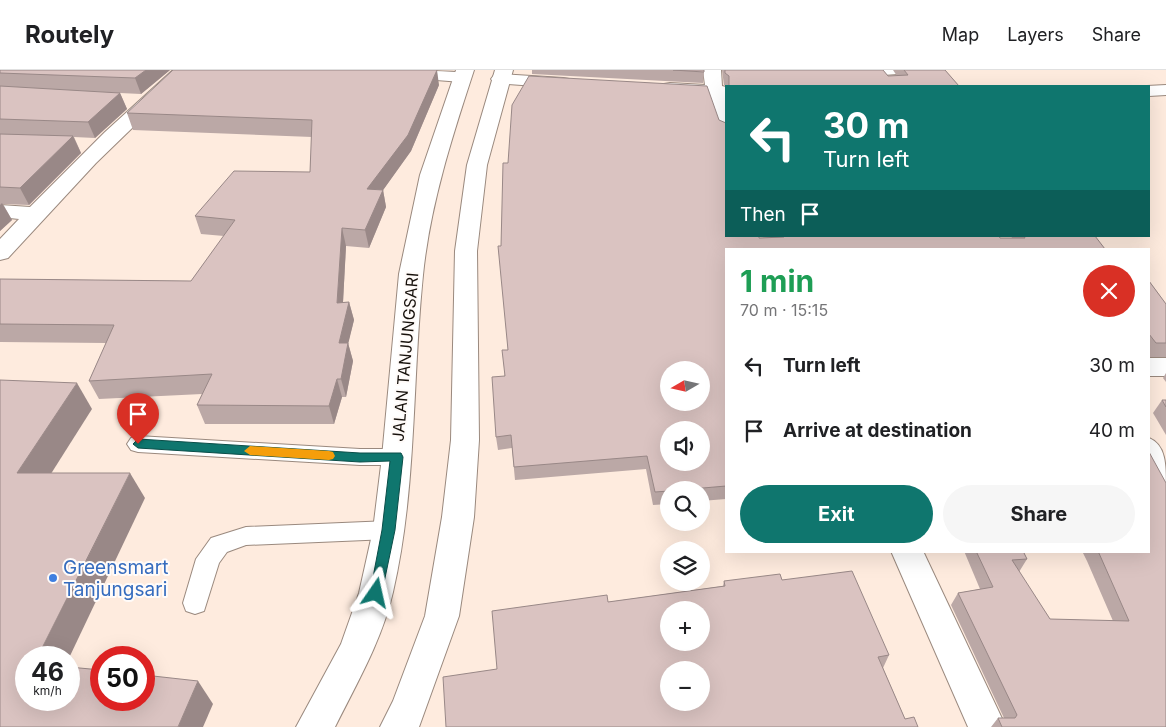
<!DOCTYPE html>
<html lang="en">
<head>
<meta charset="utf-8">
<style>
	body { margin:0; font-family:Inter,sans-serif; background:#f6f6f6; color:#202124; height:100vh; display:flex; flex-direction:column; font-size:19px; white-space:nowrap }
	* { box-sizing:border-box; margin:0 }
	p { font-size:16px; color:#757577 }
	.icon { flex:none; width:28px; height:28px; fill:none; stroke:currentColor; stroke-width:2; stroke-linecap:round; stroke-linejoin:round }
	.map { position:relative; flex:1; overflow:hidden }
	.details { position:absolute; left:725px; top:178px; width:425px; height:305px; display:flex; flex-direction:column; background:#fff; border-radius:0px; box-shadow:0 5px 20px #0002 }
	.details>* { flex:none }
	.guide { position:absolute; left:725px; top:15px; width:425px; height:152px; border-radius:0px; box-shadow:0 5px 20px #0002; background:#0f766e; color:#fff; overflow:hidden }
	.needle { width:32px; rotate:261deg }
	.controls { position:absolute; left:660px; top:291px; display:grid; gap:10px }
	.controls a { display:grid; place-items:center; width:50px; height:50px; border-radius:50%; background:#fff; box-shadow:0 5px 20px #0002; font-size:25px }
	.speed { position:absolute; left:15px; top:576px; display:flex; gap:10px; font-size:25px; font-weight:700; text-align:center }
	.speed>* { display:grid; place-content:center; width:65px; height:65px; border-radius:50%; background:#fff; box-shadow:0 5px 20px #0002; line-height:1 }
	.speed small { font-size:12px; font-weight:400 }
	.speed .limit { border:8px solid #d22; background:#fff; color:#111 }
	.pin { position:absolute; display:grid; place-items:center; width:42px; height:42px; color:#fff; margin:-51px -21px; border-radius:50% 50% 50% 0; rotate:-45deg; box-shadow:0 0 5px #0007 }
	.pin .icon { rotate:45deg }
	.me { position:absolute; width:55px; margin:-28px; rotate:11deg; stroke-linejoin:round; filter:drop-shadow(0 0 4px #0008) }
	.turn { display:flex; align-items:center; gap:18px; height:105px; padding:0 15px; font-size:22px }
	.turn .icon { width:65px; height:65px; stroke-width:2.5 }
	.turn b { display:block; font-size:35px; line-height:42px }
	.then { display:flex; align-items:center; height:48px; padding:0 15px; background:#0003; gap:10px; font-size:19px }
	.round { display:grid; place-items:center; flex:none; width:52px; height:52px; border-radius:26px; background:#f6f6f6 }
	.overview { display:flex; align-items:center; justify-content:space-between; height:85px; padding:0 15px }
	h1 { font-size:30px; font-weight:700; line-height:38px; color:#1e9e55 }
	.primary-button { display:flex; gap:10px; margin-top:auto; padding:10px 15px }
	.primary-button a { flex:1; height:58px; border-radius:30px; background:#0f766e; color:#fff; font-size:20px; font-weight:700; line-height:58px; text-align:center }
	.primary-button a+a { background:#f6f6f6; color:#202124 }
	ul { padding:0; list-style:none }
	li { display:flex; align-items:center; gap:15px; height:65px; padding:0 15px }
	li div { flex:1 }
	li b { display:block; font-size:19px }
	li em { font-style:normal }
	header { display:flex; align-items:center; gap:30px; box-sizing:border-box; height:70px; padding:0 25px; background:#fff; border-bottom:1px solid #e0e0e0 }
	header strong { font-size:24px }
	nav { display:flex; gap:28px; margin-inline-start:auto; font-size:18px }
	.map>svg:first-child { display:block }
</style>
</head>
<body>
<header>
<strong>Routely</strong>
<nav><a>Map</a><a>Layers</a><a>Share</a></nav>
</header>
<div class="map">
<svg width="1166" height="657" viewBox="0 0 1166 657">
	<rect width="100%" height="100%" fill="#feebde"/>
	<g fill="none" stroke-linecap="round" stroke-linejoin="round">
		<defs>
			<g id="service">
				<polygon points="138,366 360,379 397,379 405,381 408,387 405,393 397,395 360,395 138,382 131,380 127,374 131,368"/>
				<polygon points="389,451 397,453 401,460 397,467 389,469 246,475 227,482 219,493 204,541 195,544 186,541 183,533 196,489 211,468 246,457"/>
			</g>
			<g id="minor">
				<polygon points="173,0 192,0 96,93 8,188 0,190 0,169 19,149 0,147 0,135 30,137 105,62"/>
				<path d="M362 0C396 0 435 0 468 3L471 7 468 11 462 12 371 5 365 4Z"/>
				<polygon points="703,0 721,0 722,16 726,17 726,63 719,61 717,57 707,26 664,22 661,18 664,14 670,13 705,15"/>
				<polygon points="874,0 901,0 898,4 883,5 877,4"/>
				<polygon points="500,4 563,8 569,9 572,13 569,17 563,18 494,13 491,9 494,5"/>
				<polygon points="1166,15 1166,25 1149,26 1149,16 1147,16"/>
				<rect x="1149" y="288" width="17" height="18"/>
				<path d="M1149 368C1166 375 1166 395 1166 415 1143 408 1148 388 1149 368Z"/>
				<polygon points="891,481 923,481 1006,657 968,657"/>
			</g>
			<g id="secondary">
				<path d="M456 0H474C452 67 430 135 423 205 412 311 417 418 393 522 382 570 357 613 335 657H296L341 574 359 523 373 460 382 387 399 204 420 105Z"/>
				<polygon points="495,0 513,0 487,95 477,181 479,370 474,447 459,546 419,657 380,657 393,631 425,546 442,447 451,370 455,181 467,95"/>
			</g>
		</defs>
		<!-- service casing -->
		<use href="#service" stroke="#9a897e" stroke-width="2"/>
		<!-- minor casing -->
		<use href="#minor" stroke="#9a897e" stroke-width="2"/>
		<!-- secondary casing -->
		<use href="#secondary" stroke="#9a897e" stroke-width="2"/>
		<!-- service -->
		<use href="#service" fill="#fff" fill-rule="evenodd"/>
		<!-- minor -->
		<use href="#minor" fill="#fff" fill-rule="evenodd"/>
		<!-- secondary -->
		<use href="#secondary" fill="#fff" fill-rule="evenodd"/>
	</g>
	<!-- wall -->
	<g fill="#bba8a6">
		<polygon points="0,0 170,0 141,24 120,23 127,39 95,68 74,67 81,83 29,135 3,134 12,150 0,161"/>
		<polygon points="532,0 704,0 704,2 703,13 532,4"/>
		<polygon points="722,0 883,0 888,6 897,6 893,0 945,0 959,16 727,16 724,15"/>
		<polygon points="439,15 411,81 383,120 386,137 369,178 346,176 343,232 349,232 354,250 348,273 353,291 346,327 342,327 334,354 205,354 197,335 202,324 99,329 89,311 106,273 0,272 0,209 191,211 224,166 201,164 195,146 310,102 312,67 133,60 127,43"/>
		<polygon points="719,50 759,168 778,167 778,166 999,166 1000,168 1012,168 1011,166 1095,166 726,179 726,429 701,431 701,420 669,420 669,434 653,435 646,399 515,410 512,378 498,380 496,367 508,280 501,176 508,93"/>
		<polygon points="1149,211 1166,234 1166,287 1149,287"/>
		<polygon points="1166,303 1166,312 1163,308"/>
		<polygon points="1162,330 1166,330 1166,365 1153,343"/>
		<polygon points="964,481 1023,481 1027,489 1019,502 1050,549 1113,551 1087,491 1082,481 1149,481 1166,657 991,657 998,648 1004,648 951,535 958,523 980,519"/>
		<polygon points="782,510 889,585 883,598 905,649 918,657 608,532 723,516 724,511"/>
	</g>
	<!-- shaded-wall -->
	<g fill="#998887">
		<polygon points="146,0 170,0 141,24 135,8"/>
		<polygon points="437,0 439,15 411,81 371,137 367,119"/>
		<polygon points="120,23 127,39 95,68 88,52"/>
		<polygon points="73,66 81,83 29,135 20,118"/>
		<polygon points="383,120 386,137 369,178 365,160"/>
		<polygon points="2,133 12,150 0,161 0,135"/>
		<polygon points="342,158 346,176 342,251 337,233"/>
		<polygon points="349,232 354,250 344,291 339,273"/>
		<polygon points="348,273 353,291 346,327 341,309"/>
		<polygon points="337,309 342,327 334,354 329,336"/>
		<polygon points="77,313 92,339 35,429 17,403"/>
		<polygon points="130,403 145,428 69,588 37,588"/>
		<polygon points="198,611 213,634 203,657 178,657"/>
	</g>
	<!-- building -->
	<g fill="#dac3c1" stroke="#998887" fill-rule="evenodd">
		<polygon points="0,0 146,0 135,8 0,3"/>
		<polygon points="173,0 437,0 408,65 367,119 383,120 365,160 342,158 337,233 349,232 339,273 348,273 341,309 337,309 329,336 197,335 212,304 89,311 114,255 0,254 0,209 191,211 235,150 195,146 234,101 310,102 312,50 127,43"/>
		<polygon points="673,0 704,0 704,2"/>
		<polygon points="725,0 883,0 888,6 908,5 904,0 945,0 959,16 729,16 729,6 725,3"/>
		<path d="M529 6 707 16 719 50 726 53V166H759V168L784 167V166H999L1000 168H1025L1024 166H1095L1105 179H726V416L680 420H669V421L655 422 647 386 514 397 511 365 496 367 492 307 505 306 502 280H508L498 176H501L503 93H508L512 35ZM669 300H701V332H669ZM669 360H701V392H669Z"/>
		<polygon points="0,16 120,23 88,52 0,49"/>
		<polygon points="0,64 73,66 20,118 0,117"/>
		<polygon points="1149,211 1166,234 1166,273 1156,273 1149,264"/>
		<polygon points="0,310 77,313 17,403 130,403 37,588 26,588 26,630 69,630 69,597 101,600 101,630 144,630 144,605 198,611 178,657 0,657"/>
		<polygon points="1162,330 1166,330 1166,337"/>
		<polygon points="1149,382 1166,413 1166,657 1002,657 998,648 1015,648 1017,645 958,523 993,517 976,481 1023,481 1027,489 1012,490 1050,549 1129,551 1098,481 1149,481"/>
		<path d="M852 501 889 585 878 587 905 649 914 647 918 657H446L443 607 497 599 492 541 607 525 608 532 725 516 724 511 780 504 782 510ZM669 540H701V572H669ZM669 600H701V632H669Z"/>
	</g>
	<!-- route -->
	<polygon fill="#0f766e" stroke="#0a4d48" points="138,369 360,383 401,383 403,387 395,460 381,527 376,529 372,527 370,523 382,460 390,391 360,392 138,378 133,374"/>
	<!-- slow -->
	<polygon fill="#f59e0b" points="250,376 329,381 333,382 335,386 333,389 329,390 250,385 244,381"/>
	<!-- markers -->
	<circle fill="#3f7fe0" stroke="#fffbf9" stroke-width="2" cx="53" cy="508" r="5"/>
	<g text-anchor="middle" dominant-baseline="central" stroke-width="4" stroke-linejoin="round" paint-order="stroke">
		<!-- street labels -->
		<g font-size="16" fill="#16100b" stroke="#fffbf9">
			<text transform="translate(405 287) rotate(-85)">JALAN TANJUNGSARI</text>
		</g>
		<!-- near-shop labels -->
		<g font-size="19" fill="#366cbe" stroke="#fffbf9" text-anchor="start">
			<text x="63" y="497">Greensmart<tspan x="63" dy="22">Tanjungsari</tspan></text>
		</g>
	</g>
</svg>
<div class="controls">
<a><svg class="needle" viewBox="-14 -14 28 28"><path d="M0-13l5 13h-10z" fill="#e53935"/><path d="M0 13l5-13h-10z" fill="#757577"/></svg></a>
<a><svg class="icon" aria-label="sound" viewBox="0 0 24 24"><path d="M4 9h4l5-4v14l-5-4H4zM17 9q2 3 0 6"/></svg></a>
<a><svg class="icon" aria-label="search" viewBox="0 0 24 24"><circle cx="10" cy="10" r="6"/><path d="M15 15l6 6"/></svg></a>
<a><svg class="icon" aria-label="layers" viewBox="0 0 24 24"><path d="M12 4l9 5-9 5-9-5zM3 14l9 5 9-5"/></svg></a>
<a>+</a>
<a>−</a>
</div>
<div class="speed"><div>46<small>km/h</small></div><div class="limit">50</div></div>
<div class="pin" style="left:138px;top:374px;background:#d93025"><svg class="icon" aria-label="arrive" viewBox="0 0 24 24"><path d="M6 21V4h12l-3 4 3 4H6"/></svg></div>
<svg class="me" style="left:376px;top:523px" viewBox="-20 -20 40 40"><path d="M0-17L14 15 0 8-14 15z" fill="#0f766e" stroke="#fff" stroke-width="4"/></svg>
<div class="guide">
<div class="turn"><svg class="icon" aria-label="left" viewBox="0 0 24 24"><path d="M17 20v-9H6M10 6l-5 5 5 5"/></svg><div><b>30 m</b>Turn left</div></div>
<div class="then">Then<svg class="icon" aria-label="arrive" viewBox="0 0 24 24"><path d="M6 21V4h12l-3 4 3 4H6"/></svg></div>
</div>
<section class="details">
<div class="overview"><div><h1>1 min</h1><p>70 m · 15:15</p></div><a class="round" style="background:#d93025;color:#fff"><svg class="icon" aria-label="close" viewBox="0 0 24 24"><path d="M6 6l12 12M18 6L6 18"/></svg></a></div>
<ul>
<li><svg class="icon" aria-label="left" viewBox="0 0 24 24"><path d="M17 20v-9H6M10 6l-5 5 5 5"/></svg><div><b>Turn left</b></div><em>30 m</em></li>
<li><svg class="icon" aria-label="arrive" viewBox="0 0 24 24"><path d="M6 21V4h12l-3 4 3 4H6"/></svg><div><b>Arrive at destination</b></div><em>40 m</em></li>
</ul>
<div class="primary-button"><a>Exit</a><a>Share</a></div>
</section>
</div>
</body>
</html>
